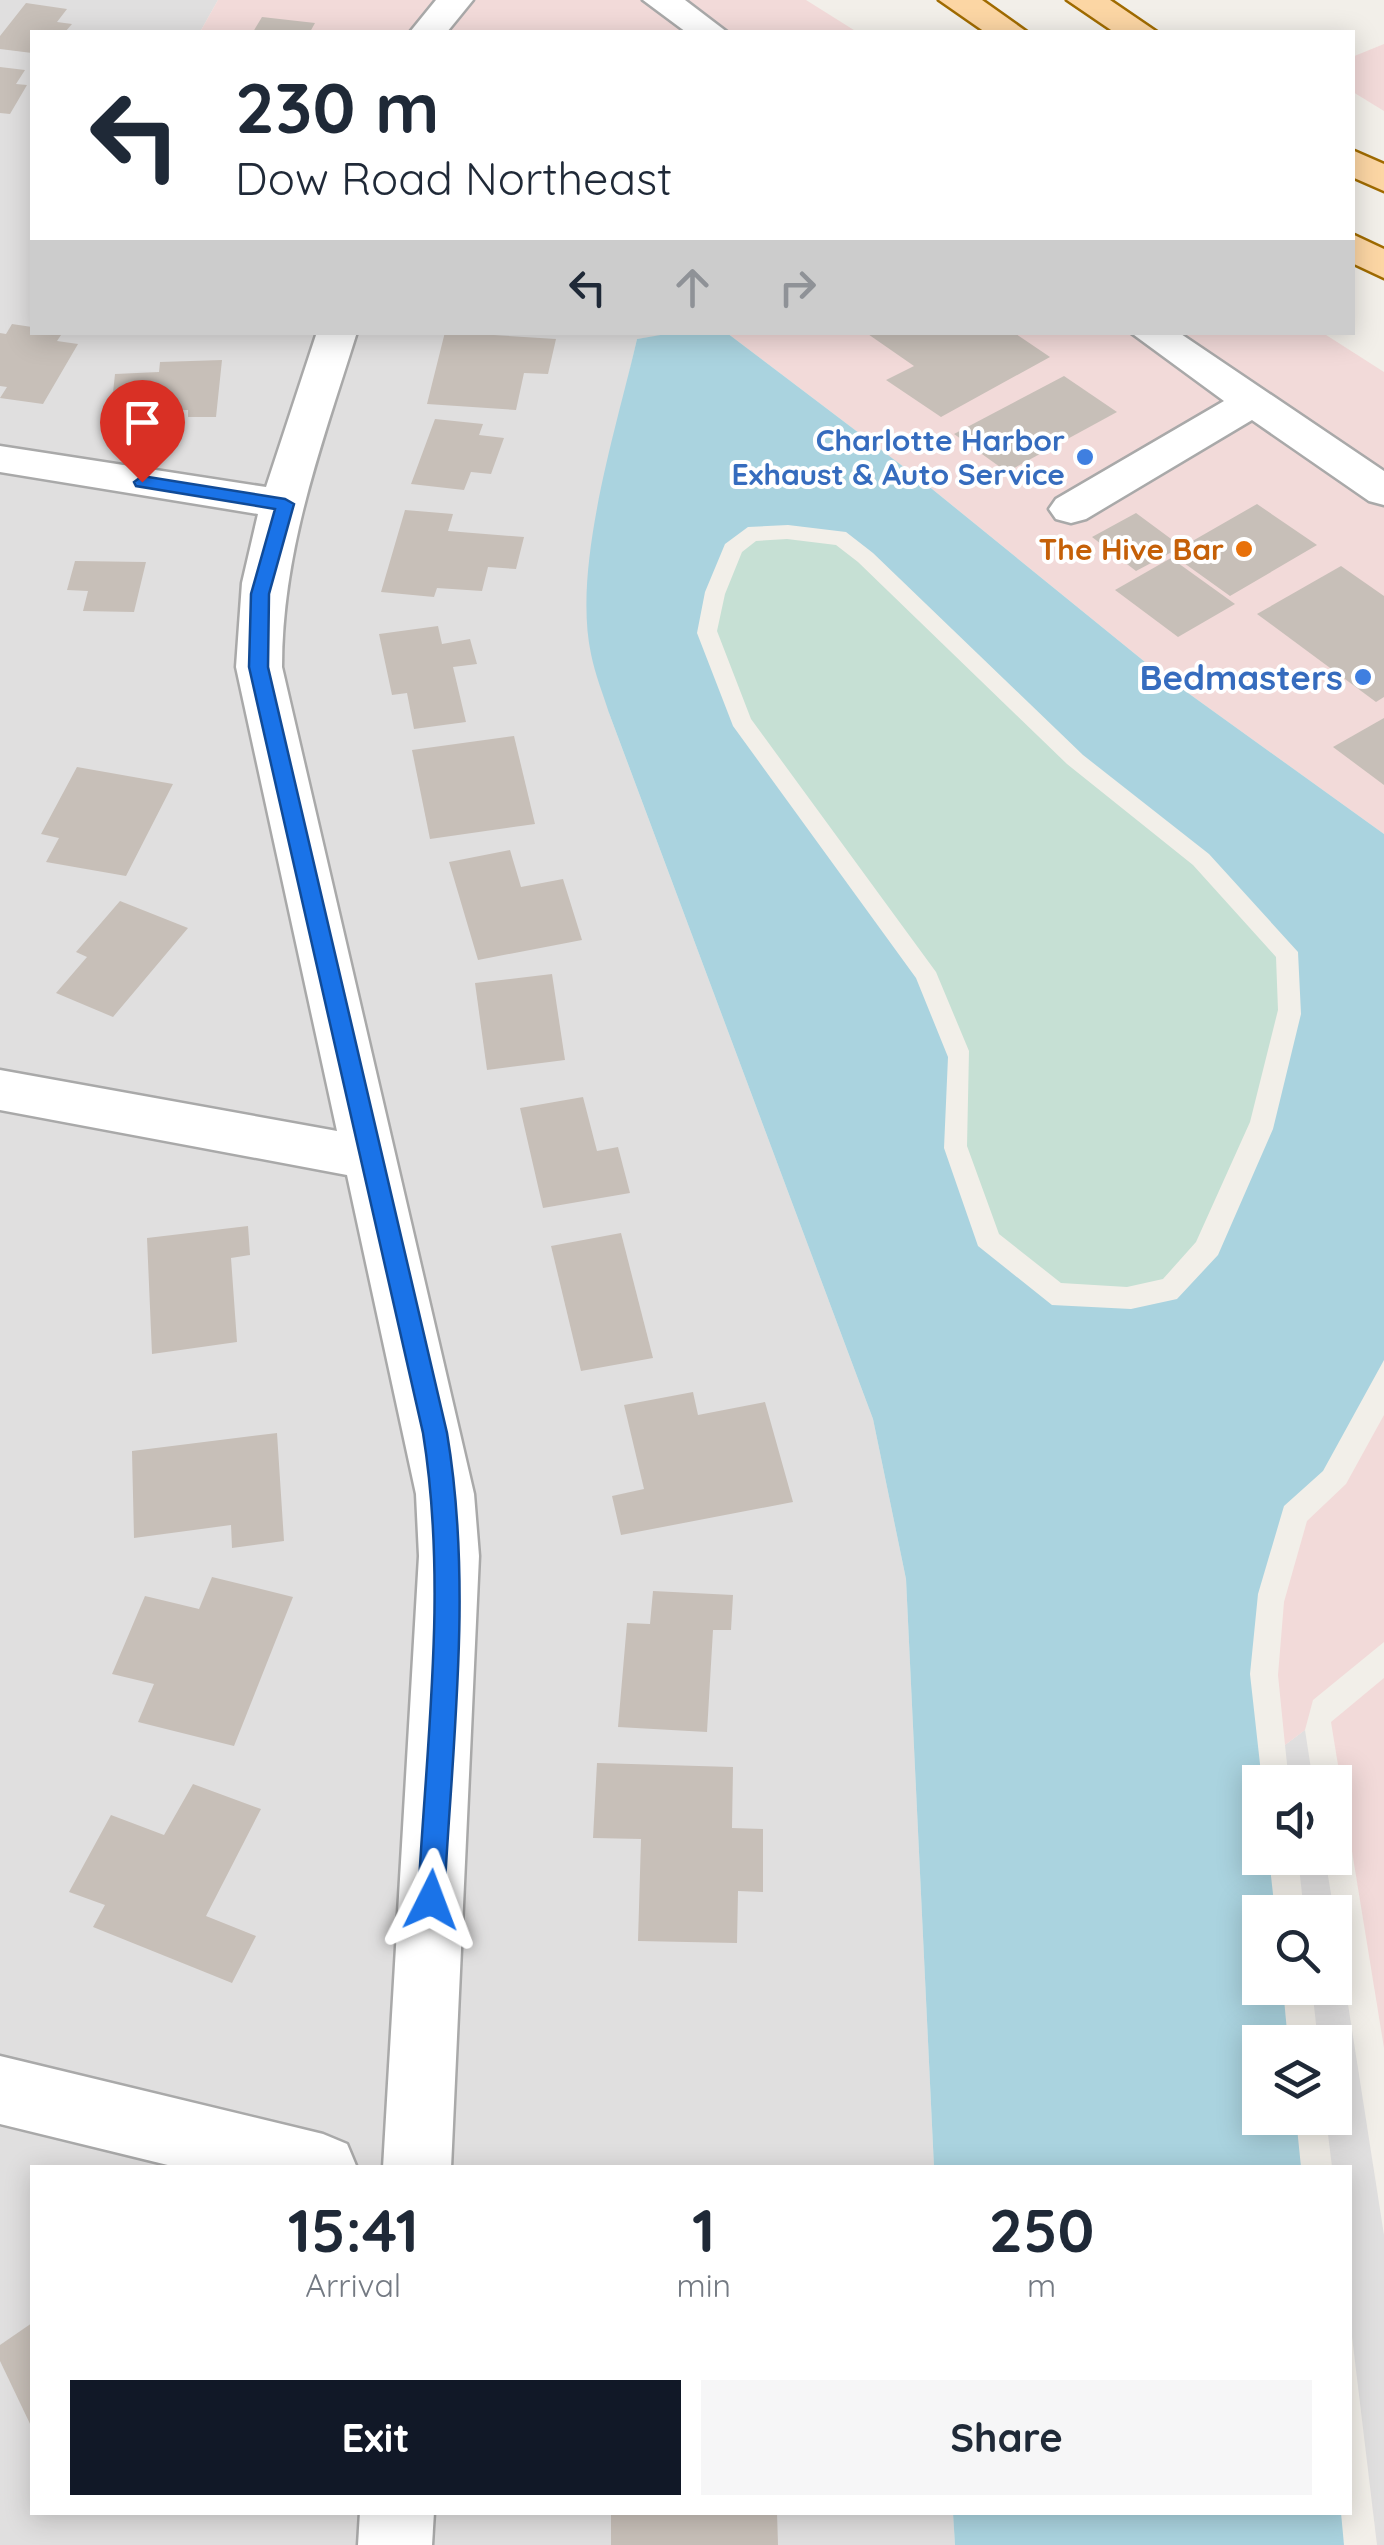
<!DOCTYPE html>
<html lang="en">
<head>
<meta charset="utf-8">
<style>
	body { margin:0; font-family:Quicksand,sans-serif; background:#f6f6f7; color:#1f2937; height:100vh; display:flex; flex-direction:column; font-size:38px; white-space:nowrap }
	* { box-sizing:border-box; margin:0 }
	p { font-size:32px; color:#747a83 }
	.icon { flex:none; width:55px; height:55px; fill:none; stroke:currentColor; stroke-width:2; stroke-linecap:round; stroke-linejoin:round }
	.map { position:relative; flex:1; overflow:hidden }
	.details { position:absolute; left:30px; top:2165px; width:1322px; height:350px; display:flex; flex-direction:column; background:#fff; border-radius:0px; box-shadow:0 5px 25px #0003 }
	.details>* { flex:none }
	.banner { position:absolute; left:30px; top:30px; width:1325px; height:305px; border-radius:0px; box-shadow:0 5px 25px #0003; background:#fff; color:#1f2937; overflow:hidden }
	.fabs { position:absolute; left:1242px; top:1765px; display:grid; gap:20px }
	.fabs a { display:grid; place-items:center; width:110px; height:110px; border-radius:0px; background:#fff; box-shadow:0 5px 25px #0003; font-size:50px }
	.pin { position:absolute; display:grid; place-items:center; width:85px; height:85px; color:#fff; margin:-102px -42px; border-radius:50% 50% 50% 0; rotate:-45deg; box-shadow:0 0 10px #0007 }
	.pin .icon { rotate:45deg }
	.me { position:absolute; width:110px; margin:-55px; rotate:3deg; stroke-linejoin:round; filter:drop-shadow(0 0 8px #0008) }
	.turn { display:flex; align-items:center; gap:35px; height:210px; padding:0 40px; font-size:45px }
	.turn .icon { width:130px; height:130px; stroke-width:2.5 }
	.turn b { display:block; font-size:70px; line-height:85px }
	.lanes { display:flex; align-items:center; height:95px; padding:0 40px; background:#0003; justify-content:center; gap:50px; direction:ltr }
	.lanes .off { opacity:.35 }
	.eta { display:flex; justify-content:space-evenly; align-items:center; height:170px; text-align:center }
	.eta b { font-size:60px; font-weight:700; line-height:70px }
	.primary-button { display:flex; gap:20px; margin-top:auto; padding:20px 40px }
	.primary-button a { flex:1; height:115px; border-radius:0px; background:#111827; color:#fff; font-size:40px; font-weight:700; line-height:115px; text-align:center }
	.primary-button a+a { background:#f6f6f7; color:#1f2937 }
	.map>svg:first-child { display:block }
</style>
</head>
<body>
<div class="map">
<svg width="1384" height="2545" viewBox="0 0 1384 2545">
	<rect width="100%" height="100%" fill="#f2efe9"/>
	<!-- residential -->
	<g fill="#e0dfdf">
		<polygon points="0,0 218,0 200,32 32,32 32,332 678,333 637,339 601,496 609,713 873,1419 906,1579 934,2167 32,2168 32,2512 953,2512 955,2545 0,2545"/>
		<polygon points="1305,1730 1313,1782 1289,1782 1285,1745"/>
		<polygon points="1298,1858 1325,1858 1334,1912 1304,1912"/>
		<polygon points="1335,1921 1384,2235 1384,2545 1377,2545 1350,2320 1350,2168 1332,2167 1326,2118 1335,2118 1335,2042 1318,2042 1312,1988 1335,1988"/>
	</g>
	<!-- commercial -->
	<g fill="#f2dad9">
		<polygon points="218,0 806,0 857,32 200,32"/>
		<polygon points="1384,44 1384,111 1353,92 1352,57"/>
		<polygon points="727,333 1323,333 1384,372 1384,834 1145,662 921,480"/>
		<polygon points="1384,1415 1384,1642 1313,1700 1305,1730 1285,1745 1278,1675 1284,1602 1307,1521 1346,1484"/>
		<polygon points="1384,1678 1384,2048 1331,1722"/>
	</g>
	<!-- wetland -->
	<polygon fill="#c6e0d4" points="787,539 836,545 858,562 1067,764 1193,865 1276,957 1278,1010 1250,1122 1196,1242 1163,1279 1127,1287 1061,1283 999,1234 967,1146 969,1051 936,972 751,719 717,631 725,594 742,552 756,541"/>
	<!-- water -->
	<g fill="#aad3df" fill-rule="evenodd">
		<path d="M678 332 727 333 921 480 1145 662 1384 834V1360L1323 1471 1284 1506 1258 1594 1250 1674 1262 1782 1260 1858H1269L1275 1912H1260V1988H1283L1288 2042H1260V2118H1296L1301 2167H934L906 1579 873 1419 609 713C603 694 595 674 591 654 572 565 617 427 637 339ZM788 525 846 532 873 553 1083 755 1209 854 1298 952 1301 1014 1273 1129 1218 1255 1177 1299 1131 1309 1052 1305 978 1246 944 1148 948 1057 916 978 733 726 697 633 705 592 725 544 748 527Z"/>
		<polygon points="953,2513 1341,2513 1344,2545 955,2545"/>
	</g>
	<!-- building -->
	<g fill="#c7bfb8">
		<polygon points="26,3 67,9 57,22 72,24 65,32 32,32 32,53 0,49 0,36"/>
		<polygon points="262,17 315,23 310,32 253,32"/>
		<polygon points="0,67 25,70 16,84 27,85 10,114 0,113"/>
		<polygon points="12,324 32,327 32,332 63,332 57,341 78,344 43,404 0,398 7,387 0,386 0,333 6,334"/>
		<polygon points="445,332 556,339 548,374 524,373 516,410 427,404"/>
		<polygon points="865,332 1013,332 1050,357 941,417 886,380 914,366"/>
		<polygon points="222,360 216,417 188,417 188,410 111,412 115,374 159,372 160,362"/>
		<polygon points="1064,376 1117,412 1007,472 954,434"/>
		<polygon points="435,419 483,424 479,435 504,438 491,474 471,472 464,490 411,484"/>
		<polygon points="1257,504 1317,545 1230,596 1170,553 1136,571 1092,537 1136,513 1182,547"/>
		<polygon points="405,510 453,514 448,531 524,537 516,569 488,567 482,591 437,588 434,597 381,592"/>
		<polygon points="1171,558 1235,604 1178,637 1115,590"/>
		<polygon points="75,561 146,562 134,612 83,611 88,591 67,590"/>
		<polygon points="1341,566 1384,596 1384,697 1376,702 1257,614"/>
		<polygon points="438,626 442,644 470,639 477,664 453,667 466,722 414,729 407,693 392,695 379,634"/>
		<polygon points="1384,718 1384,785 1333,747"/>
		<polygon points="514,736 535,824 430,839 412,750"/>
		<polygon points="77,767 173,784 126,876 46,862 59,838 41,834"/>
		<polygon points="510,850 521,887 563,879 582,940 478,960 449,862"/>
		<polygon points="120,901 188,928 113,1017 56,993 87,957 76,952"/>
		<polygon points="552,974 565,1060 487,1070 475,983"/>
		<polygon points="583,1097 597,1151 618,1147 630,1193 543,1208 520,1108"/>
		<polygon points="248,1226 250,1255 231,1258 237,1342 152,1354 147,1238"/>
		<polygon points="621,1233 653,1358 581,1371 551,1246"/>
		<polygon points="693,1392 698,1415 765,1402 793,1502 621,1535 612,1496 644,1489 624,1405"/>
		<polygon points="277,1433 284,1541 232,1548 231,1525 134,1538 132,1451"/>
		<polygon points="212,1577 293,1597 234,1746 138,1722 154,1684 112,1674 145,1596 199,1609"/>
		<polygon points="653,1591 733,1595 731,1630 713,1630 707,1732 618,1727 627,1623 650,1624"/>
		<polygon points="597,1763 733,1767 732,1828 763,1829 763,1892 738,1891 737,1943 638,1941 641,1839 593,1838"/>
		<polygon points="193,1784 261,1809 206,1916 256,1936 232,1983 93,1927 105,1905 69,1892 111,1815 164,1835"/>
		<polygon points="32,2323 32,2428 0,2361 0,2345"/>
		<polygon points="611,2512 777,2512 778,2545 611,2545"/>
	</g>
	<g fill="none" stroke-linecap="round" stroke-linejoin="round">
		<defs>
			<g id="minor">
				<polygon points="436,0 473,0 447,32 410,32"/>
				<polygon points="643,0 685,0 727,32 686,32"/>
				<path d="M317 332H357C322 444 282 549 282 667L474 1494 479 1556 451 2168H383L419 1556 416 1494 347 1175 0 1110V1070L337 1131 236 667 242 583 258 514 0 472V446L266 487Z"/>
				<polygon points="1130,332 1178,332 1384,471 1384,505 1369,501 1252,420 1086,519 1071,523 1056,519 1049,509 1056,499 1224,401"/>
				<polygon points="0,2056 323,2134 347,2144 357,2168 180,2168 0,2124"/>
				<polygon points="360,2512 434,2512 432,2545 358,2545"/>
			</g>
			<g id="major">
				<polygon points="939,0 982,0 1027,32 985,32"/>
				<polygon points="1067,0 1110,0 1157,32 1114,32"/>
				<polygon points="1352,150 1384,164 1384,191 1352,177"/>
				<polygon points="1352,234 1384,249 1384,278 1352,263"/>
			</g>
		</defs>
		<!-- minor casing -->
		<use href="#minor" stroke="#a9a9a9" stroke-width="5"/>
		<!-- major casing -->
		<use href="#major" stroke="#a06b00" stroke-width="5"/>
		<!-- minor -->
		<use href="#minor" fill="#fff" fill-rule="evenodd"/>
		<!-- major -->
		<use href="#major" fill="#fcd6a4" fill-rule="evenodd"/>
	</g>
	<!-- route -->
	<path fill="#1a73e8" stroke="#114b97" stroke-width="2.5" d="M142 476 285 499 294 504 269 594 268 667 447 1433C473 1587 452 1745 444 1900L440 1909 431 1913 422 1909 418 1900C426 1745 448 1587 423 1433L249 667 251 594 275 509 136 486 134 482Z"/>
	<!-- markers -->
	<g fill="#3f7fe0" stroke="#fff" stroke-width="4">
		<circle cx="1085" cy="457" r="10"/>
		<circle cx="1363" cy="677" r="10"/>
	</g>
	<circle fill="#e8710a" stroke="#fff" stroke-width="4" cx="1244" cy="549" r="10"/>
	<g text-anchor="middle" dominant-baseline="central" stroke-width="8" stroke-linejoin="round" paint-order="stroke">
		<!-- far-shop labels -->
		<g font-size="30" font-weight="bold" fill="#366cbe" stroke="#fff" text-anchor="end">
			<text x="1065" y="440">Charlotte Harbor<tspan x="1065" dy="34">Exhaust &amp; Auto Service</tspan></text>
		</g>
		<!-- far-food labels -->
		<g font-size="30" font-weight="bold" fill="#c56008" stroke="#fff" text-anchor="end">
			<text x="1224" y="549">The Hive Bar</text>
		</g>
		<!-- shop labels -->
		<g font-size="35" font-weight="bold" fill="#366cbe" stroke="#fff" text-anchor="end">
			<text x="1343" y="677">Bedmasters</text>
		</g>
	</g>
</svg>
<div class="fabs">
<a><svg class="icon" aria-label="sound" viewBox="0 0 24 24"><path d="M4 9h4l5-4v14l-5-4H4zM17 9q2 3 0 6"/></svg></a>
<a><svg class="icon" aria-label="search" viewBox="0 0 24 24"><circle cx="10" cy="10" r="6"/><path d="M15 15l6 6"/></svg></a>
<a><svg class="icon" aria-label="layers" viewBox="0 0 24 24"><path d="M12 4l9 5-9 5-9-5zM3 14l9 5 9-5"/></svg></a>
</div>
<div class="pin" style="left:142px;top:482px;background:#d93025"><svg class="icon" aria-label="arrive" viewBox="0 0 24 24"><path d="M6 21V4h12l-3 4 3 4H6"/></svg></div>
<svg class="me" style="left:431px;top:1900px" viewBox="-20 -20 40 40"><path d="M0-17L14 15 0 8-14 15z" fill="#1a73e8" stroke="#fff" stroke-width="4"/></svg>
<div class="banner">
<div class="turn"><svg class="icon" aria-label="left" viewBox="0 0 24 24"><path d="M17 20v-9H6M10 6l-5 5 5 5"/></svg><div><b>230 m</b>Dow Road Northeast</div></div>
<div class="lanes"><svg class="icon" aria-label="left" viewBox="0 0 24 24"><path d="M17 20v-9H6M10 6l-5 5 5 5"/></svg><svg class="icon off" aria-label="ahead" viewBox="0 0 24 24"><path d="M12 20V5M6 11l6-6 6 6"/></svg><svg class="icon off" aria-label="right" viewBox="0 0 24 24"><path d="M7 20v-9h11M14 6l5 5-5 5"/></svg></div>
</div>
<section class="details">
<div class="eta">
<div><b>15:41</b><p>Arrival</p></div>
<div><b>1</b><p>min</p></div>
<div><b>250</b><p>m</p></div>
</div>
<div class="primary-button"><a>Exit</a><a>Share</a></div>
</section>
</div>
</body>
</html>
